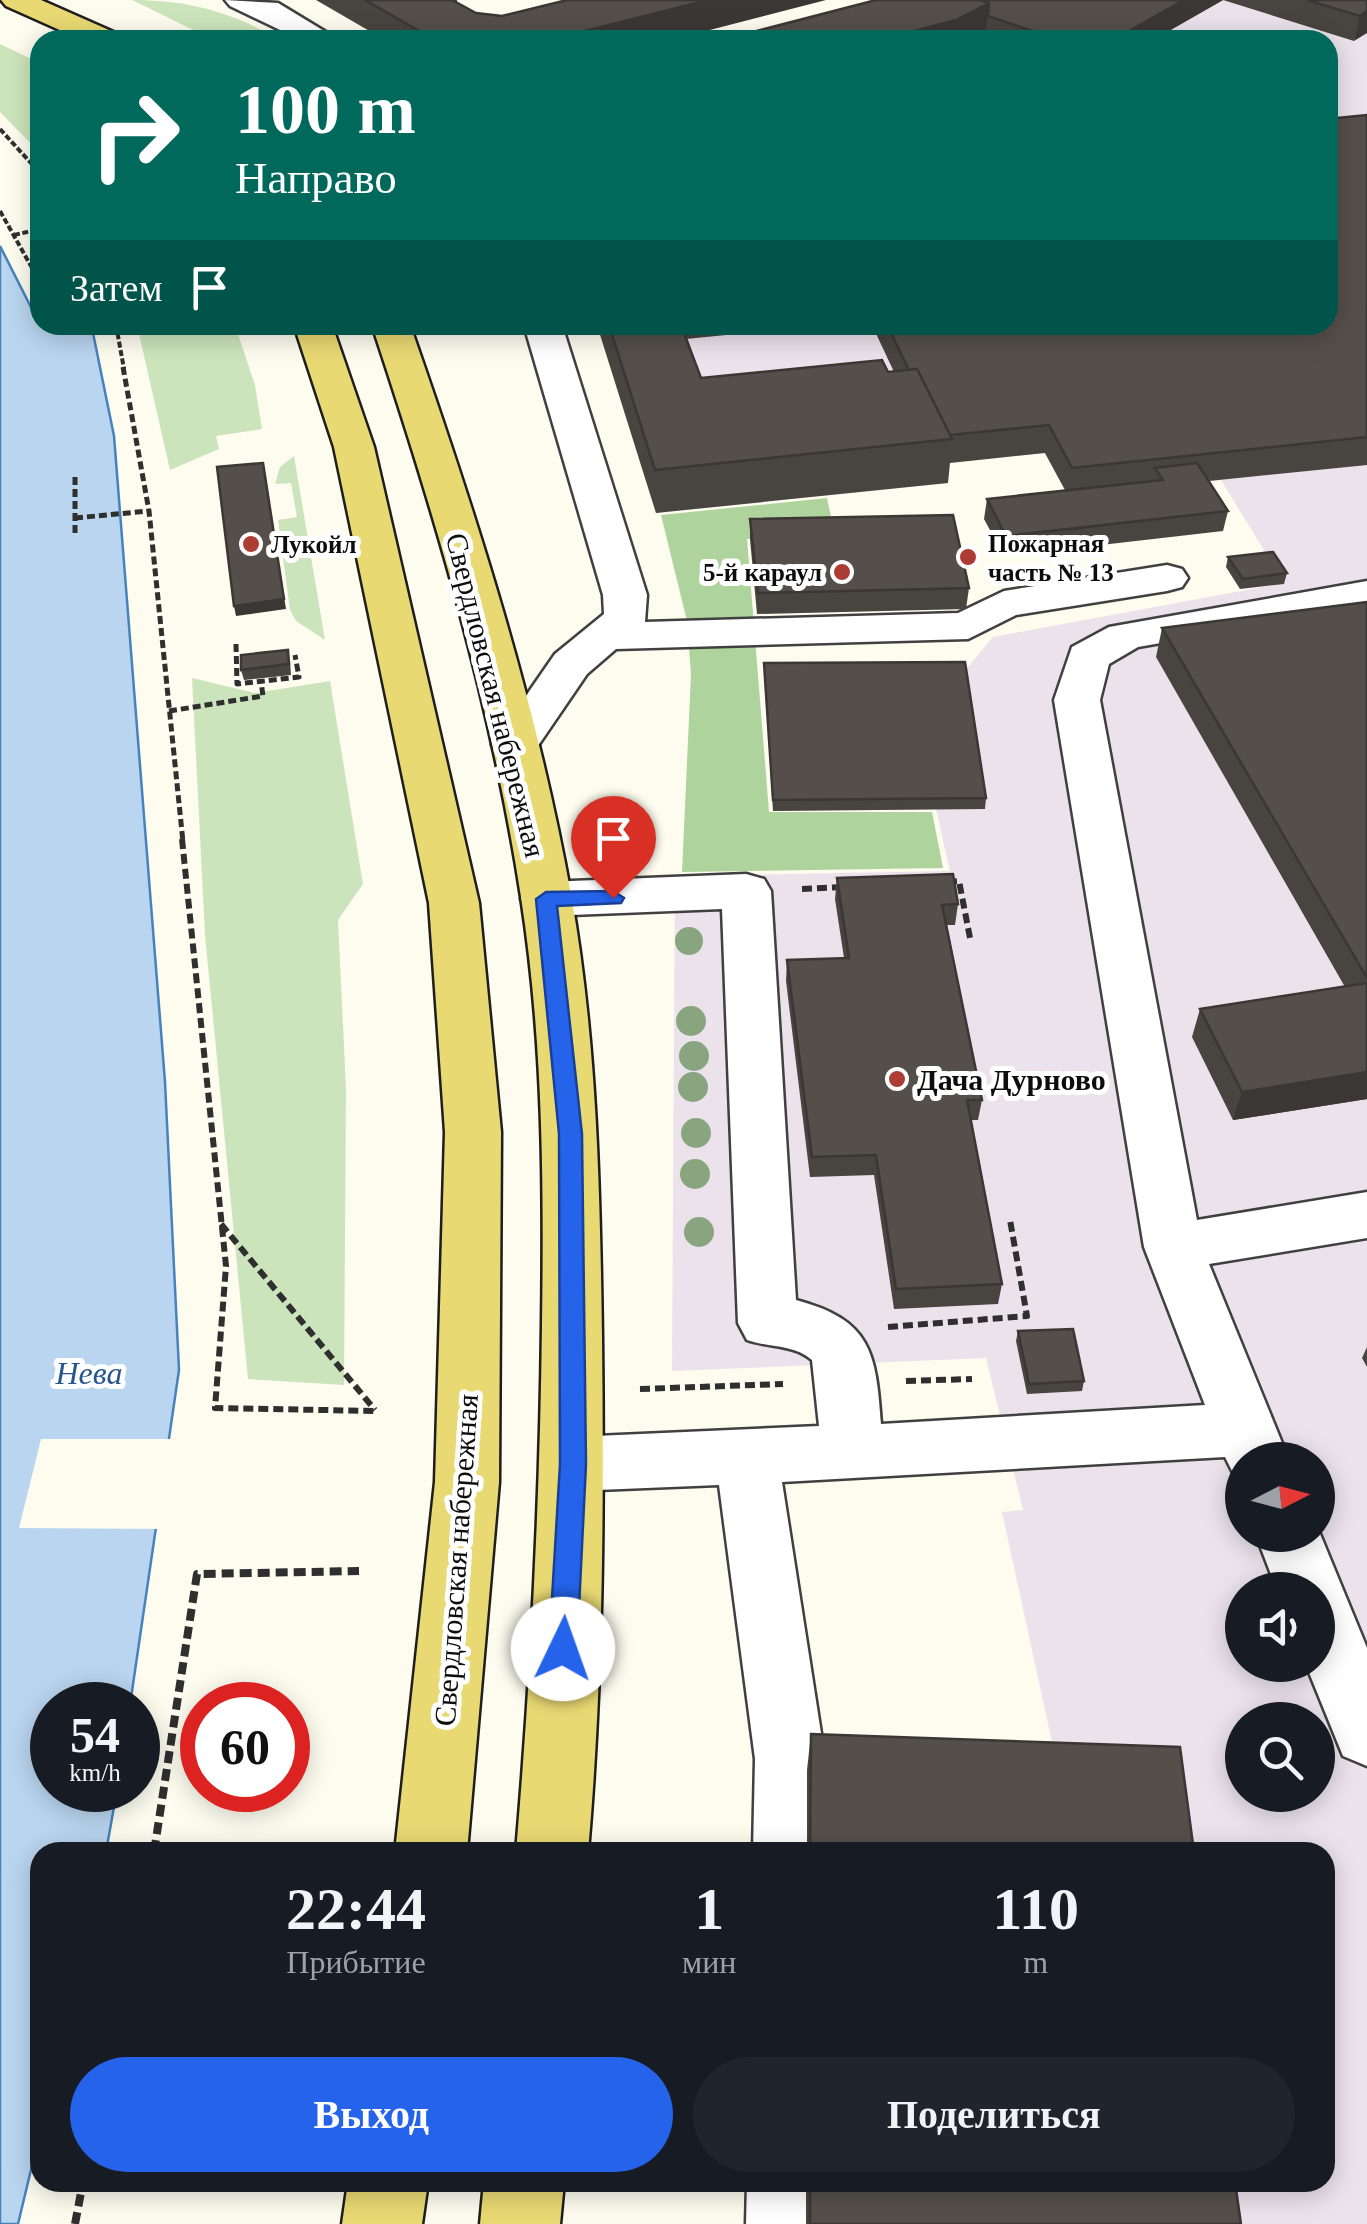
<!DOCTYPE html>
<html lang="ru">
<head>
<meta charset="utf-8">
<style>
	body { margin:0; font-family:"Times New Roman",serif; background:#20242c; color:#f1f3f6; height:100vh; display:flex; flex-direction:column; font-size:38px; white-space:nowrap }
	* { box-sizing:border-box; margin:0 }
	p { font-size:32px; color:#9ea1a6 }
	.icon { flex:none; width:55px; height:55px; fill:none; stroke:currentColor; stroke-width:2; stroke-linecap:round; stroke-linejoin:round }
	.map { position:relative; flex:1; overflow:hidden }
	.sheet { position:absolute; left:30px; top:1842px; width:1305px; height:350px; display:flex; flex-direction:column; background:#171b24; border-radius:30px; box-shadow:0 5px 25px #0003 }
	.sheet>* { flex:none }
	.top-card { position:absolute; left:30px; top:30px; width:1308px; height:305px; border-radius:30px; box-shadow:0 5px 25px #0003; background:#00695c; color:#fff; overflow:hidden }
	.needle { width:65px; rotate:84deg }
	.buttons { position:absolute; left:1225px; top:1442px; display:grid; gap:20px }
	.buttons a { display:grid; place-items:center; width:110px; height:110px; border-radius:50%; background:#171b24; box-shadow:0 5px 25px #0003; font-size:50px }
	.speed { position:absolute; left:30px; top:1682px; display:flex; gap:20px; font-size:50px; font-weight:700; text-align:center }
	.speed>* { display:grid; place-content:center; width:130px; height:130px; border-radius:50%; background:#171b24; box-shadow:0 5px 25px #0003; line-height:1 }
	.speed small { font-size:25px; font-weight:400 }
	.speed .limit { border:15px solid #d22; background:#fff; color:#111 }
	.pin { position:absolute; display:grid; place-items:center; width:85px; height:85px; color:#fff; margin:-102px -42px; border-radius:50% 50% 50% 0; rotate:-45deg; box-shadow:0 0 10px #0007 }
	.pin .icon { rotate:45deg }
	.me { position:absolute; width:110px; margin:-55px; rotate:3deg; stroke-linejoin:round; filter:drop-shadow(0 0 8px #0008) }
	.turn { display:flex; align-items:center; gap:35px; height:210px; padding:0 40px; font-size:45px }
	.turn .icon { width:130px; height:130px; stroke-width:2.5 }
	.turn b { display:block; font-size:70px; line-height:85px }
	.then { display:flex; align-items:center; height:95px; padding:0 40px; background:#0003; gap:20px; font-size:38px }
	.eta { display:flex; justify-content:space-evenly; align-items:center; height:170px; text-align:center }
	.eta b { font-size:60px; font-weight:800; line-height:70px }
	.primary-button { display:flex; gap:20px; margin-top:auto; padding:20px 40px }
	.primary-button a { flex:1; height:115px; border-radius:60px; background:#2563eb; color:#fff; font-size:40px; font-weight:800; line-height:115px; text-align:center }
	.primary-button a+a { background:#20242c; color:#f1f3f6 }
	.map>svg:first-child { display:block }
</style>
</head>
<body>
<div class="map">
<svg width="1367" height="2224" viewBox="0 0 1367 2224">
	<rect width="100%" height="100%" fill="#fdfcef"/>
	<!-- industrial -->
	<path fill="#ebe2eb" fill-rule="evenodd" d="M939 0H1367V2224H806V2183L1325 2182V1852H807V1770L1060 1779 1002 1512 1023 1510 986 1358 672 1371 675 876 950 871 936 809 773 811 764 674 963 673 993 637 1284 583 1221 480 1068 496 1044 453 939 464 948 483 656 513 597 325H1328V40H867ZM1242 1460H1318V1535H1242ZM1242 1590H1318V1665H1242ZM1242 1720H1318V1795H1242Z"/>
	<!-- green -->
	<g fill="#cce4bc">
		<path d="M132 0C188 0 232 12 280 40H214Z"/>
		<polygon points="0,44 40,63 40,153 0,112"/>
		<polygon points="137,325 235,325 255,385 262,429 216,436 219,449 170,470"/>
		<polygon points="294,456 325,640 296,621 290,610 278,520 297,517 291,483 275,484 280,467"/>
		<polygon points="192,678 255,693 330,681 363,884 338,920 346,1088 344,1385 248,1379 205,935"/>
	</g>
	<!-- forest -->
	<polygon fill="#afd39d" points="827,498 835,535 747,539 769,812 932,812 943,868 682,872 691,675 687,621 661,515"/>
	<!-- water -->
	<polygon fill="#b9d5ef" stroke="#4882bd" stroke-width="2.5" points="0,246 40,325 59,332 93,333 114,436 165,1082 179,1370 130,1705 52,1705 52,1790 117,1790 106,1852 40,1852 40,2132 18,2224 0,2224"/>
	<!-- pier -->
	<polygon fill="#fdfcef" points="41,1439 177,1439 164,1529 19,1528"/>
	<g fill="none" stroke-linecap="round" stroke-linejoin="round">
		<defs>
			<g id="minor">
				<polygon points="225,0 278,3 339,40 301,40 230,6"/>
				<polygon points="524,325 562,325 647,595 645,622 958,613 1004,591 1167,565 1182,569 1188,578 1182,587 1167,591 1016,615 968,639 616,649 587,674 531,756 515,760 499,756 492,745 555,654 604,614 603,595"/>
				<path d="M1367 581V607L1138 647 1109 664 1100 700 1197 1220 1367 1192V1238L1209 1264 1289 1460H1242V1482L1236 1479 1225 1457 782 1482 825 1759V1852H753L755 1759 719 1485 573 1491 551 1483 541 1464 551 1445 573 1437 819 1426 812 1360C793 1344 770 1348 747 1340L738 1323 722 909 546 916 528 911 521 899 528 887 546 882 746 874 764 879 771 891 796 1300C871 1320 876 1352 881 1424L1205 1405 1144 1247 1054 700 1072 647 1109 627Z"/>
				<polygon points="1318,1529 1367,1648 1367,1766 1343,1756 1306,1665 1318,1665 1318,1590 1277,1590 1256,1535 1318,1535"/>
				<polygon points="747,2182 827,2182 826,2224 746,2224"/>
			</g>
			<g id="major">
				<polygon points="1,0 41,0 118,34 122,40 82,40 6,6"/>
				<polygon points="294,325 332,325 374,447 479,903 501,1132 499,1482 467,1852 395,1852 435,1482 445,1132 429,903 334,447"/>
				<path d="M372 325H410C475 511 536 700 571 895 597 1041 600 1190 602 1338 604 1509 603 1682 588 1852H516C531 1676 540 1500 542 1324 544 1181 543 1038 521 897 491 702 434 512 372 325Z"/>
				<polygon points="348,2182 428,2182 422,2224 342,2224"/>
				<polygon points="484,2182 564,2182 560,2224 480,2224"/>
			</g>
		</defs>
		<!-- minor casing -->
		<use href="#minor" stroke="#404040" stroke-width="5"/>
		<!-- major casing -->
		<use href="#major" stroke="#1e1e1e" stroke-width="5"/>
		<!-- path-far3 -->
		<g stroke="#2f2f2f" stroke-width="4" stroke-dasharray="6 2.5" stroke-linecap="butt">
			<polyline points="0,129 40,173"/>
			<polyline points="0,211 40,282"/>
			<polyline points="14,235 40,229"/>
			<polyline points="116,325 124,369"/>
		</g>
		<!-- path-far2 -->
		<g stroke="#2f2f2f" stroke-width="5" stroke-dasharray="8 4" stroke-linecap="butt">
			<polyline points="123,367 149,511 183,842"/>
			<polyline points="75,477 75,537"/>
			<polyline points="75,518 149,511"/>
			<polyline points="236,644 237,684 299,677 295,655"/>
			<polyline points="169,711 263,696 261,681"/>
		</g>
		<!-- path-far1 -->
		<g stroke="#2f2f2f" stroke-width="6" stroke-dasharray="10 5" stroke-linecap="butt">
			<polyline points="182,839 226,1266 215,1408 376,1411"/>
			<polyline points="947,882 959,881 970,938"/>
			<polyline points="802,889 845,887"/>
			<polyline points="221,1224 375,1410"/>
			<polyline points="888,1327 1027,1316 1010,1220"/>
			<polyline points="906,1381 972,1379"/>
			<polyline points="640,1389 783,1384"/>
		</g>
		<!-- path -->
		<g stroke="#2f2f2f" stroke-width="8" stroke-dasharray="12 6" stroke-linecap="butt">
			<polyline points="154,1852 197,1574 359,1571"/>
			<polyline points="75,2224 83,2182"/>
		</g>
		<!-- minor -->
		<use href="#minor" fill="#fff" fill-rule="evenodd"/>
		<!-- major -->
		<use href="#major" fill="#e9d973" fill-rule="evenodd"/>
	</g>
	<!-- trees -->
	<g fill="#89a580">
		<circle cx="689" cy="941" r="14"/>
		<circle cx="691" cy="1021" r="15"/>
		<circle cx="694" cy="1056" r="15"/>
		<circle cx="693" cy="1087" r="15"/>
		<circle cx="696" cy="1133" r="15"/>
		<circle cx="695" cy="1174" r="15"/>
		<circle cx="699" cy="1232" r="15"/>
	</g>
	<!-- wall -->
	<g fill="#484440">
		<polygon points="316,0 457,0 457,3 476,13 671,40 385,40"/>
		<polygon points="876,0 1367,0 1354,41 1223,0 1153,40 722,40"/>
		<polygon points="1367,115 1367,465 1209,481 1228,511 1223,531 1004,556 984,519 987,499 1065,490 1045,453 950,463 948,483 656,513 597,325 776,325 776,330 686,339 701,378 894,372 872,325 1328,325"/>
		<polygon points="750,519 969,588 966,609 757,614 750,539"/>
		<polygon points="1228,557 1287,573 1284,584 1240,589 1226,567"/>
		<polygon points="1367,602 1367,1099 1233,1120 1192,1037 1200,1009 1345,987 1156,657 1162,628"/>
		<polygon points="290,661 291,675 244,680 241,670"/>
		<polygon points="764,663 986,798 985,809 773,811"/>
		<polygon points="837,878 958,904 955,925 947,925 982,1100 978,1120 970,1120 1002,1284 998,1304 894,1309 874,1175 810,1177 786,981 787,960 844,958 835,899"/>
		<polygon points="1018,1331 1084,1381 1082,1391 1027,1394 1016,1341"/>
		<polygon points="1367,1347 1367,1367 1362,1358"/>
		<polygon points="811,1734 1194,1852 807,1852 807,1770"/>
		<polygon points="806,2182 1235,2182 1241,2224 806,2224"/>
	</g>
	<!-- shaded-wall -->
	<g fill="#3b3734">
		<polygon points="708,0 826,0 671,40 549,40"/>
		<polygon points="1184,0 1223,0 1153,40 1113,40"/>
		<polygon points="989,3 985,40 880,40"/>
		<polygon points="1367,11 1367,33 1354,41 1360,16"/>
		<polygon points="263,463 286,609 236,616 234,606"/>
		<polygon points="1367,1072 1367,1099 1233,1120 1242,1092"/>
	</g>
	<!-- building -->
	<g fill="#544f4b" stroke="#3b3734" stroke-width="2.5">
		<polygon points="365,0 453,0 452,0 476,13 502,16 567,0 708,0 549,40 435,40"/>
		<polygon points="876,0 981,0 989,3 956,20 880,40 722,40"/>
		<polygon points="981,0 1184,0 1113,40 1059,40 988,16 989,3"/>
		<polygon points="1307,0 1367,0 1367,11 1360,16"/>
		<polygon points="1367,115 1367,437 1072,468 1049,425 950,435 917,369 909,370 887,325 1328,325 1328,119"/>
		<polygon points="609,325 681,325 701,378 882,360 888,372 917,369 952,439 655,470"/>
		<polygon points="263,463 284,599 234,606 217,467"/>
		<polygon points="1197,463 1228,511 1006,536 987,499 1163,480 1155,468"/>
		<polygon points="953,515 969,588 758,593 750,519"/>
		<polygon points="1273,552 1287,573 1243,579 1228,557"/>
		<polygon points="1367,602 1367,978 1162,628"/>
		<polygon points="288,650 289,664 241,670 241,655"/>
		<polygon points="965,662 986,798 773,800 764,663"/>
		<polygon points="953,874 958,904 942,905 982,1100 967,1100 1002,1284 896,1289 876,1155 812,1157 787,960 849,958 837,878"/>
		<polygon points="1367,983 1367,1072 1242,1092 1200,1009"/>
		<polygon points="1073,1329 1084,1381 1029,1384 1018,1331"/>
		<polygon points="811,1734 1180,1747 1194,1852 810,1852"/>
		<polygon points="810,2182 1235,2182 1241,2224 810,2224"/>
	</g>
	<!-- route -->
	<polygon fill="#2563eb" stroke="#184099" stroke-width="2.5" points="613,891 624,898 621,903 557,906 582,1134 586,1464 577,1649 573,1658 563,1662 553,1658 549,1649 560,1464 559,1134 536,899 546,892"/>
	<!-- markers -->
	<g fill="#ad3c35" stroke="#fff" stroke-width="4">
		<circle cx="251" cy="544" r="10"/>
		<circle cx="968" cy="557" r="10"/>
		<circle cx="842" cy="572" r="10"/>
		<circle cx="897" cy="1079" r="10"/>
	</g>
	<g text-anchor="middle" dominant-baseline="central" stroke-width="10" stroke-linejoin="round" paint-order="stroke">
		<!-- far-poi labels -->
		<g font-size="25" font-weight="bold" fill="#0d0d0d" stroke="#fff" text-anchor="start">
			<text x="988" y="543">Пожарная<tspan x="988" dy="29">часть № 13</tspan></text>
			<text x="271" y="544">Лукойл</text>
			<text x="822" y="572" text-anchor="end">5-й караул</text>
		</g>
		<!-- street labels -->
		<g font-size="30" fill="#0d0d0d" stroke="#fff">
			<text transform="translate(496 695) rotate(76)">Свердловская набережная</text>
			<text transform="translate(456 1560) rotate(-86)">Свердловская набережная</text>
		</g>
		<!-- poi labels -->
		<g font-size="30" font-weight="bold" fill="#0d0d0d" stroke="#fff" text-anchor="start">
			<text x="917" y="1079">Дача Дурново</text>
		</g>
		<!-- water labels -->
		<g font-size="32" font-style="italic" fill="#255690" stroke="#fff">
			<text x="89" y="1373">Нева</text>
		</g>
	</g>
</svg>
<div class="buttons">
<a><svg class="needle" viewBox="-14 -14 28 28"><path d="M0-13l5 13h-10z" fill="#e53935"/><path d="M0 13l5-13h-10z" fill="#9ea1a6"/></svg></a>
<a><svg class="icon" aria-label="sound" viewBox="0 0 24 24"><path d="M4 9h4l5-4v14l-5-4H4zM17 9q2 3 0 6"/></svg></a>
<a><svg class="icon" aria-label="search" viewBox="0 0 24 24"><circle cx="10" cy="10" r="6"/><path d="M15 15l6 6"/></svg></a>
</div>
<div class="speed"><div>54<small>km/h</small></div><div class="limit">60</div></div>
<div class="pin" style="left:613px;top:898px;background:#d93025"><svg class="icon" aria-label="arrive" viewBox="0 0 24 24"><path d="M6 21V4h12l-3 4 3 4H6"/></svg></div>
<svg class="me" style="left:563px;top:1649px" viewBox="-20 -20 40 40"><circle r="19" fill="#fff"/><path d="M0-13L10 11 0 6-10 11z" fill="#2563eb"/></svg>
<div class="top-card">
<div class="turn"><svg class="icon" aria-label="right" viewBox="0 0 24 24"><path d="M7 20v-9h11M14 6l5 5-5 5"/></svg><div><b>100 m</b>Направо</div></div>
<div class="then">Затем<svg class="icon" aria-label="arrive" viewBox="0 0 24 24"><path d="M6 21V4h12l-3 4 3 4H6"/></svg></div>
</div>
<section class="sheet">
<div class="eta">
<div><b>22:44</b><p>Прибытие</p></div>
<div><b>1</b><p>мин</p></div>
<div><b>110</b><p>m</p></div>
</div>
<div class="primary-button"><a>Выход</a><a>Поделиться</a></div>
</section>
</div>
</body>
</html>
